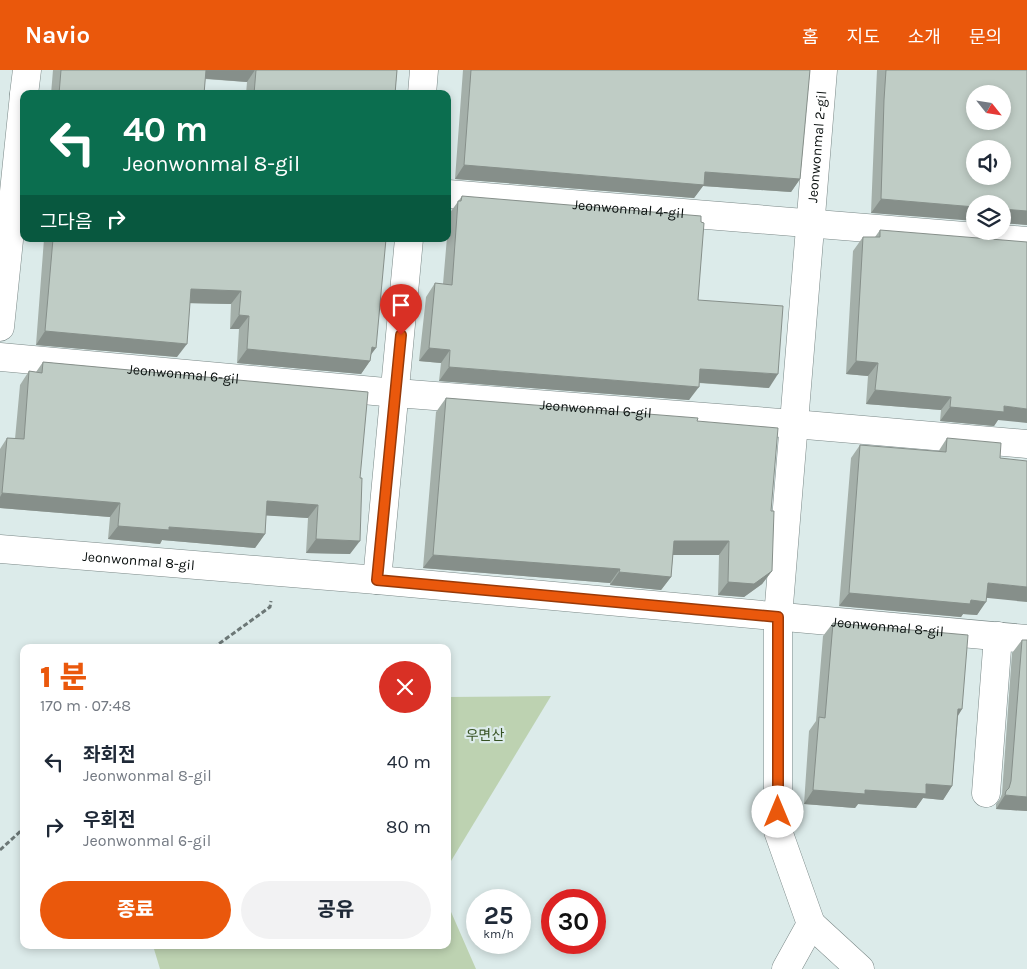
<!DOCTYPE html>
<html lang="ko">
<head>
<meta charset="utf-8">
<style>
	body { margin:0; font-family:Karla,"Noto Sans KR",sans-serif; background:#f2f2f3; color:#1f2937; height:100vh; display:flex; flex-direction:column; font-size:19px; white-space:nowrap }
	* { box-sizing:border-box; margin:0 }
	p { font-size:16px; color:#747a83 }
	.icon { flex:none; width:28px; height:28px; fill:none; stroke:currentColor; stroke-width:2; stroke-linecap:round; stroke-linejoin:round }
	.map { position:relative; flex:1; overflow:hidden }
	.sheet { position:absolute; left:20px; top:574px; width:431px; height:305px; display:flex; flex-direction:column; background:#fff; border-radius:10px; box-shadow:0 2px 8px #0003 }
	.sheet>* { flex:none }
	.hud { position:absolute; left:20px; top:20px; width:431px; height:152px; border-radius:10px; box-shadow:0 2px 8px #0003; background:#0b6e4f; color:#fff; overflow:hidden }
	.needle { width:32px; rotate:120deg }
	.controls { position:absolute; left:966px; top:15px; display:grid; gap:10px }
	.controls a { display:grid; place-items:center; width:45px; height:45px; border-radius:50%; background:#fff; box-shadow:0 2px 8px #0003; font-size:25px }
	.speed { position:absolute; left:466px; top:819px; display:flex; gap:10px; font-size:25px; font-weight:700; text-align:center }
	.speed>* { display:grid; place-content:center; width:65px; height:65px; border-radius:50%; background:#fff; box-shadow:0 2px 8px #0003; line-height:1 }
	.speed small { font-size:12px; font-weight:400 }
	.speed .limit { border:8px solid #d22; background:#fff; color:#111 }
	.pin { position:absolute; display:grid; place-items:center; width:42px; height:42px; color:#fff; margin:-51px -21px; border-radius:50% 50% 50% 0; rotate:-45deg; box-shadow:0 0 5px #0007 }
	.pin .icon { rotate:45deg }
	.me { position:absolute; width:55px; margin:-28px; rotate:0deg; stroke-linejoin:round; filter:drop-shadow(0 0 4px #0008) }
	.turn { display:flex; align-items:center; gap:18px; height:105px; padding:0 20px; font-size:22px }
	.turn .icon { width:65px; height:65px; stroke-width:2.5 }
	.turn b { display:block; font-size:35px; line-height:42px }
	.then { display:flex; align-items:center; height:48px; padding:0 20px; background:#0003; gap:10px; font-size:19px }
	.round { display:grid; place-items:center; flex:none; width:52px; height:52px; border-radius:26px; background:#f2f2f3 }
	.head { display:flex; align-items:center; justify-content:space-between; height:85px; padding:0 20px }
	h1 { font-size:30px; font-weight:800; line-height:38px; color:#ea580c }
	.cta { display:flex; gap:10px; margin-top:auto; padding:10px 20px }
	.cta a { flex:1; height:58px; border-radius:30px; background:#ea580c; color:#fff; font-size:20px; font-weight:800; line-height:58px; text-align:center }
	.cta a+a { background:#f2f2f3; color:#1f2937 }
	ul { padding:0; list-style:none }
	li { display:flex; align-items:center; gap:15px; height:65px; padding:0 20px }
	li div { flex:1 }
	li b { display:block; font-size:19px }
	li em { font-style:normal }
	header { display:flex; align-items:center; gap:30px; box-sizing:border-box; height:70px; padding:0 25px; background:#ea580c; color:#fff }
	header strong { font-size:24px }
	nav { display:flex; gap:28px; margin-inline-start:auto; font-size:18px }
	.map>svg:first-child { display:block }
</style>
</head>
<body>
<header>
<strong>Navio</strong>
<nav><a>홈</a><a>지도</a><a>소개</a><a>문의</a></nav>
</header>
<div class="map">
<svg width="1027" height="899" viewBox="0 0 1027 899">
	<rect width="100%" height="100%" fill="#dcebea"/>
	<!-- green -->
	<g fill="#bdd2b1">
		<polygon points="551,626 448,796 448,627"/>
		<polygon points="448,835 476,899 160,899 154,879 157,875 448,875"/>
	</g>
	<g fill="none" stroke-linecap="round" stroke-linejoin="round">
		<defs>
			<g id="minor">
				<polyline points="24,24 27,0"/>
				<polyline points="422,24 424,0"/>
				<path id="s1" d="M448 124 1027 171"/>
				<polyline points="0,257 24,25"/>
				<path id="s2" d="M0 287 396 323 794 354 1027 374"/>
				<path id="s3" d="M0 479 377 510 1027 569"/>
				<polyline points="377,510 409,169"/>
				<polyline points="986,723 998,566"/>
				<polyline points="811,854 860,899"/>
				<path id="s4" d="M786 899 811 854 778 761V547L823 0"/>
			</g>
		</defs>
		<!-- minor casing -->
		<use href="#minor" stroke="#7a8887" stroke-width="29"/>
		<!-- path -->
		<g stroke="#6c7776" stroke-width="3" stroke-dasharray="5 2.5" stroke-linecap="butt">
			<polyline points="213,578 270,537 271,531"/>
			<polyline points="0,780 24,758"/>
		</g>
		<!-- minor -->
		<use href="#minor" stroke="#fff" stroke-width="28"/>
	</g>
	<!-- wall -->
	<g fill="#a4afa9">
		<polygon points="53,0 397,0 395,24 246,24 247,12 205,9 204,24 51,24"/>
		<polygon points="463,0 810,0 800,109 791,122 703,116 694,128 455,109"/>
		<polygon points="877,0 1027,0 1027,155 1002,153 1002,134 871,143 875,44"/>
		<polygon points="462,126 698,230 769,318 699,313 689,330 439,311 441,293 419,291 426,227 435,213 443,214 449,144"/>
		<polygon points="880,160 998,350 994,356 940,351 941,340 866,334 868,306 846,304 853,181 863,167 875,167"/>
		<polygon points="44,169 386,169 370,291 361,304 237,293 239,259 230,259 231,234 190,233 177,287 36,275"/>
		<polygon points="43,292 368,322 350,484 306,483 308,448 266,445 265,464 255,478 162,470 160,474 108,469 110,447 0,438 0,379 7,368 15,369 20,315 29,301 36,302"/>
		<polygon points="446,328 697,351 771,441 772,501 762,514 744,527 718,525 719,485 673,485 671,507 661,520 610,515 610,513 423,498 436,342"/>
		<polygon points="947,368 987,528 977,545 963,544 961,547 839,536 851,388 860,375 938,382"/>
		<polygon points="833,553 962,639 958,646 952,716 943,730 923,728 916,738 858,734 855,738 804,734 809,661 816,651 823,566"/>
		<polygon points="1022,570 1027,741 996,739 996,734 1000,729 1002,724 1012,583"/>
	</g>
	<!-- shaded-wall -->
	<g fill="#868f8a">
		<polygon points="203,0 255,0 247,12 197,8"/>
		<polygon points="464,95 705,102 800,109 791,122 703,116 694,128 455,109"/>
		<polygon points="881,129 975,137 975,151 871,143"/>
		<polygon points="1002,139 1027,141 1027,155 1002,153"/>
		<polygon points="191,219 241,221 231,234 182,233"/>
		<polygon points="239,245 249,246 239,259 230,259"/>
		<polygon points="45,261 187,274 177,287 36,275"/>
		<polygon points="372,277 376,278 367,290 370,291 361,304 237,293 247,279"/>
		<polygon points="429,278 450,280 441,293 419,291"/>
		<polygon points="856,291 878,293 868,306 846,304"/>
		<polygon points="449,297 699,317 689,330 439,311"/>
		<polygon points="700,299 778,304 769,318 690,312"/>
		<polygon points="875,320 951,327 941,340 866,334"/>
		<polygon points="1004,336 1027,339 1027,353 998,350 994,356 940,351 950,337"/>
		<polygon points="2,423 120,433 110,447 0,438 0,427"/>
		<polygon points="267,431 318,435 308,448 258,445"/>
		<polygon points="118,456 169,457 265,464 255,478 162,470 160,474 108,469"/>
		<polygon points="316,469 360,471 350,484 306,483"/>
		<polygon points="674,471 729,471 719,485 664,485"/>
		<polygon points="433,485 620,499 610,513 423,498"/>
		<polygon points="772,501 762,514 744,527 718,525 728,512"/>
		<polygon points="619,502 671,507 661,520 610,515"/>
		<polygon points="988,513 1027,517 1027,532 978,527"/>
		<polygon points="849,523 971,530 986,532 977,545 963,544 961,547 839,536"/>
		<polygon points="958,639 962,639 953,653"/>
		<polygon points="926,714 952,716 943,730 923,728 916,738 858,734 855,738 804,734 813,720 865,720"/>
		<polygon points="1005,725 1027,727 1027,741 996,739"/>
	</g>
	<!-- building -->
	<g fill="#bfccc5" stroke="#868f8a" fill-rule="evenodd">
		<polygon points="61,0 206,0 204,24 59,24"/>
		<polygon points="256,0 397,0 395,24 254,24"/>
		<polygon points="471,0 810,0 800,109 705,102 704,115 464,95"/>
		<path d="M886 0H1027V141L1002 139V134H975V137L881 129 884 30ZM975 24H1002V51H975ZM975 79H1002V106H975Z"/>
		<polygon points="462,126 701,146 701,152 704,153 698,230 783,236 778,304 700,299 699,317 449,297 450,280 429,278 435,213 452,215 458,131 461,131"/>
		<polygon points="880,160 1027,172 1027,339 1004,336 1004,342 950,337 951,327 875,320 878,293 856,291 863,167 880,167"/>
		<polygon points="53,169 386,169 376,278 372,277 370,291 247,279 249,246 239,245 241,221 191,219 187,274 45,261"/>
		<polygon points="43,292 368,322 360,408 362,408 360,471 316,469 318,435 267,431 265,464 169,457 169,460 118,456 120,433 2,423 7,368 24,369 29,301 42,303"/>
		<polygon points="446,328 698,348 697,351 778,358 771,441 774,441 772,501 754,514 728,512 729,471 674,471 671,507 619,502 620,499 433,485"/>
		<polygon points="947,368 1001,373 1000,388 1027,391 1027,517 988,513 986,532 971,530 970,534 849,523 860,375 946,382"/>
		<polygon points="833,553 968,565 962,639 958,639 952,716 926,714 926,724 865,720 865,724 813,720 819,647 825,648"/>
		<polygon points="1022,570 1027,570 1027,727 1005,725 1006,721 1009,718 1011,711"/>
	</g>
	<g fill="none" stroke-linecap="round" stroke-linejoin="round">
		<defs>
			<polyline id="route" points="401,265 377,510 778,547 778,742"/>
		</defs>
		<!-- route casing -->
		<use href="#route" stroke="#983908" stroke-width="12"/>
		<!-- route -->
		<use href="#route" stroke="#ea580c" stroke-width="9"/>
	</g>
	<g text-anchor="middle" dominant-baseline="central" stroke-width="4.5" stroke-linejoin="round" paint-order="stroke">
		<!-- street labels -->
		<g font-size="14" fill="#0a100f" stroke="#dcebea">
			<text stroke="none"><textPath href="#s4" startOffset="836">Jeonwonmal 2-gil</textPath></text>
			<text stroke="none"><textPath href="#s1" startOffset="181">Jeonwonmal 4-gil</textPath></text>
			<text stroke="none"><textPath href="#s2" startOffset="184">Jeonwonmal 6-gil</textPath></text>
			<text stroke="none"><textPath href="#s2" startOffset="598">Jeonwonmal 6-gil</textPath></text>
			<text stroke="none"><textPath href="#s3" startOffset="139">Jeonwonmal 8-gil</textPath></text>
			<text stroke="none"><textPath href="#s3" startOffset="891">Jeonwonmal 8-gil</textPath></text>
		</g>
		<!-- park labels -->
		<g font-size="14" fill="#365223" stroke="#dcebea">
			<text x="485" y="665">우면산</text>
		</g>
	</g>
</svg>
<div class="controls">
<a><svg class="needle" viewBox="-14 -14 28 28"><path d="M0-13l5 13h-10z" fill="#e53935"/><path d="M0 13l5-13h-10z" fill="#747a83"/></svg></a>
<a><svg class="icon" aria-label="sound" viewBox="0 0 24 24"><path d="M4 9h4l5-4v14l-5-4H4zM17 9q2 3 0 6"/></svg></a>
<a><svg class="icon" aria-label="layers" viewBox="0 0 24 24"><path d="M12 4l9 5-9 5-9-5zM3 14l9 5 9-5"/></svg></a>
</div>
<div class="speed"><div>25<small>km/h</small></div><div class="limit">30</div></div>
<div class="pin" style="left:401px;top:265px;background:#d93025"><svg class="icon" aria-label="arrive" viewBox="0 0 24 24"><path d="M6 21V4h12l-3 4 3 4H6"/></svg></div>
<svg class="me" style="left:778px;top:742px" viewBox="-20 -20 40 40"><circle r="19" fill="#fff"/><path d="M0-13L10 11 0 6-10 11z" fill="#ea580c"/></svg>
<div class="hud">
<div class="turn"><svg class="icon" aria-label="left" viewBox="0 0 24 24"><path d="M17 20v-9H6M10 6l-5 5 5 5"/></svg><div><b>40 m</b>Jeonwonmal 8-gil</div></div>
<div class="then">그다음<svg class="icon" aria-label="right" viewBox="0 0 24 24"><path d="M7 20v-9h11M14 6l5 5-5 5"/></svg></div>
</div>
<section class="sheet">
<div class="head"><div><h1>1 분</h1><p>170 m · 07:48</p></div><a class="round" style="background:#d93025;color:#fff"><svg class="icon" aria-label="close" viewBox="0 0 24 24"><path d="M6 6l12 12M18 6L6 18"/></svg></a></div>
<ul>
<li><svg class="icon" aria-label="left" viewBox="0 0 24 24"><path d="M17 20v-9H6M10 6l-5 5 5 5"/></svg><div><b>좌회전</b><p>Jeonwonmal 8-gil</p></div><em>40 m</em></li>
<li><svg class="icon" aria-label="right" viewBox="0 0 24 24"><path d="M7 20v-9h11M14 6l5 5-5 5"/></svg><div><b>우회전</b><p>Jeonwonmal 6-gil</p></div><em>80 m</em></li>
</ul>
<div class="cta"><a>종료</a><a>공유</a></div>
</section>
</div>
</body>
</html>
